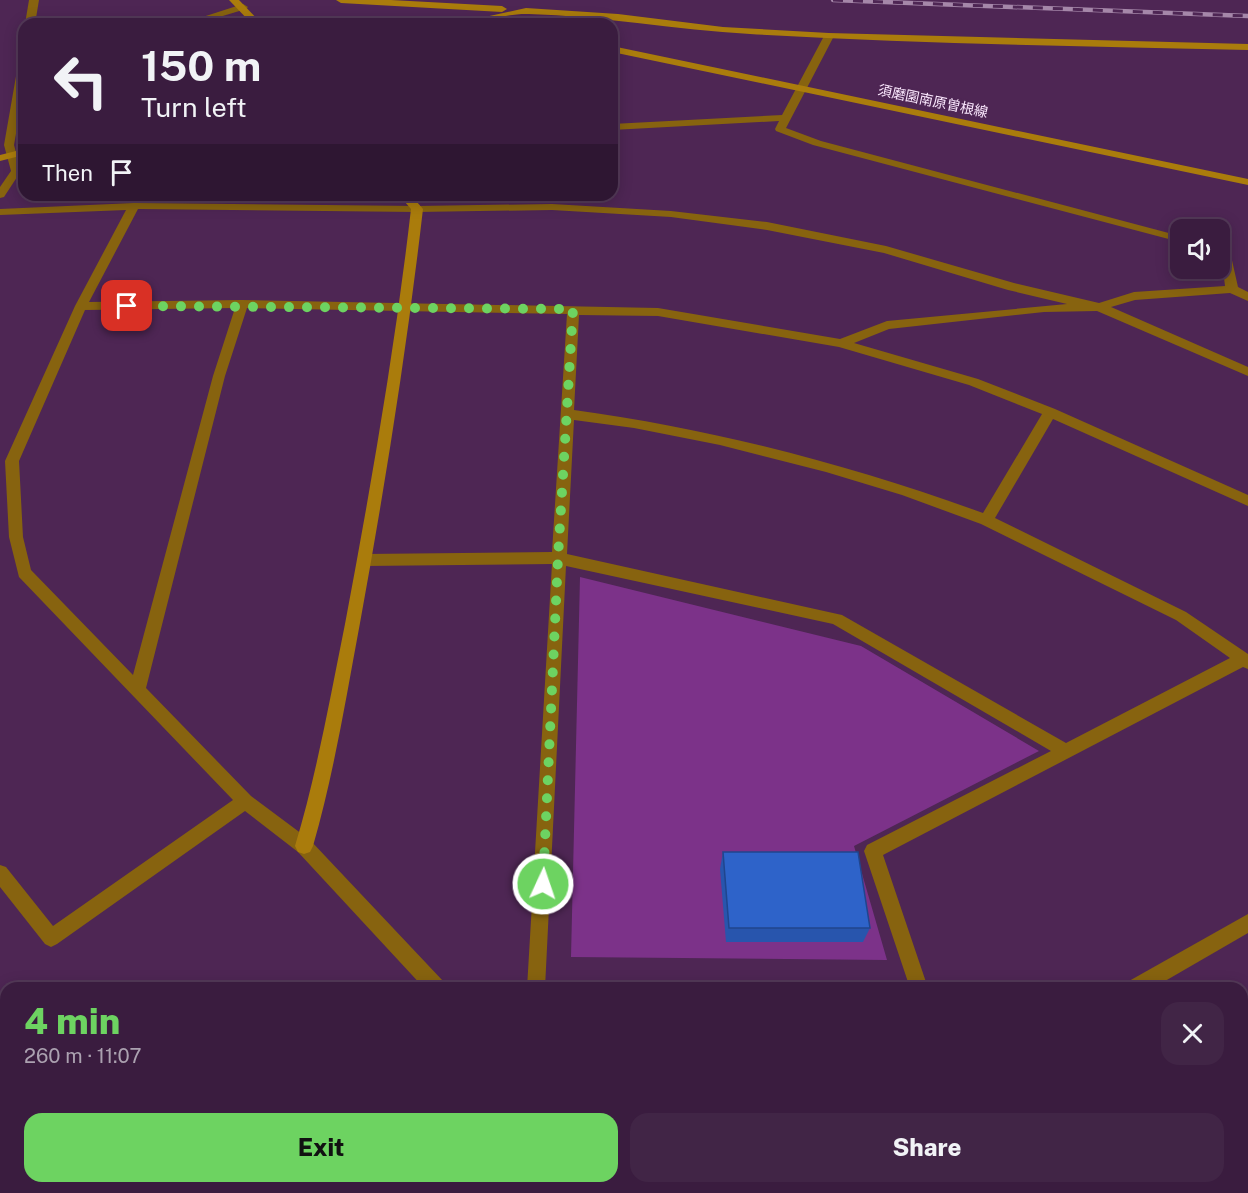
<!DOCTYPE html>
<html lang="en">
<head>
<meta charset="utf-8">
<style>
	body { margin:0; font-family:"Public Sans","Noto Sans JP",sans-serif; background:#412546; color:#f1f3f6; height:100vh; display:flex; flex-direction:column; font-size:22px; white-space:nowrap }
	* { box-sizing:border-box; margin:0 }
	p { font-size:20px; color:#aba1b0 }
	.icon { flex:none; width:33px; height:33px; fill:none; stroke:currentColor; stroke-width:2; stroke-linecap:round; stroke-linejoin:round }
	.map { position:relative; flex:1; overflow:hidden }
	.side { position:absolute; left:0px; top:982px; width:1248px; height:212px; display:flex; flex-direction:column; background:#3a1c3f; border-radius:18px 18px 0 0; box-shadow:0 3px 15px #0003,0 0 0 2px #543a59 }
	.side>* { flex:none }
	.guide { position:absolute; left:18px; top:18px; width:600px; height:183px; border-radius:18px; box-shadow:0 3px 15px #0003,0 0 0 2px #543a59; background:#3a1c3f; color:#f1f3f6; overflow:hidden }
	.buttons { position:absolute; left:1170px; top:219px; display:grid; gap:12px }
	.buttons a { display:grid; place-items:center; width:60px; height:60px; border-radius:12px; background:#3a1c3f; box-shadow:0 3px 15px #0003,0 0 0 2px #543a59; font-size:30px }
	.pin { position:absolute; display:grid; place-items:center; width:51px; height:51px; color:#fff; margin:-26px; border-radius:12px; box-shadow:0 3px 9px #0006 }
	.me { position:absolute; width:66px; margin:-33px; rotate:3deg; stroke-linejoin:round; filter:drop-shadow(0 0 4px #0008) }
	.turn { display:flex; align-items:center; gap:21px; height:126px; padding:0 24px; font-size:27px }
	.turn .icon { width:78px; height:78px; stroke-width:2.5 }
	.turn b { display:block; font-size:42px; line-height:51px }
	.then { display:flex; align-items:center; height:57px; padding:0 24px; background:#0003; gap:12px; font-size:22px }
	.round { display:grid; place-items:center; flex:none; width:63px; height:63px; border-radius:18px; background:#412546 }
	.headline { display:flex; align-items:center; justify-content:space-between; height:102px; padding:0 24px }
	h1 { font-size:36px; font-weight:800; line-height:45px; color:#6dd361 }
	.primary-button { display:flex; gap:12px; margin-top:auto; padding:12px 24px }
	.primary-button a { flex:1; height:69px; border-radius:18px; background:#6dd361; color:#111; font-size:24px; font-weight:800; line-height:69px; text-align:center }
	.primary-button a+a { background:#412546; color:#f1f3f6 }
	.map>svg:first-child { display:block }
</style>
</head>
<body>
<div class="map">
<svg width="1248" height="1193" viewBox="0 0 1248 1193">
	<rect width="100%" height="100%" fill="#4e2654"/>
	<!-- green -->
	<g fill="#7c3289">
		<polygon points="580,577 861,646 1039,751 854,846 887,960 571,957"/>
		<polygon points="1248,1143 1248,1193 1199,1193 1203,1188 1242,1188 1242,1149"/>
	</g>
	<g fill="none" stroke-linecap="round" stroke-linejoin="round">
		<!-- street -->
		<g fill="#87630f" fill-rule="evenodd">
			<polygon points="29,0 39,0 35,24 25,24"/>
			<polygon points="243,4 248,7 246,9 196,24 181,24"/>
			<polygon points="829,33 834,36 786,128 821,141 1180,236 1180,242 813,145 776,131 775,129 779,121 612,130 612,124 782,115 824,36"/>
			<polygon points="24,56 24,88 14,145 21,171 4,197 0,198 0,187 11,171 4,145 19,59"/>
			<path d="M134 203 417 206 552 204 671 211 767 222 886 246 1014 283 1099 303 1134 292 1225 286 1220 245 1229 247 1238 287 1248 292V301L1230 293 1135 300 1111 307 1248 367V376L1097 311 1044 312 889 329 854 343 978 379 1055 409 1248 495V506L1053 419 995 518 1186 612 1248 654V669L1243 667 883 855 928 988H910L864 851 867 845 1051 751 833 624 566 566 545 988H527L552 564 365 566 360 564 358 560 360 556 365 554 552 552 567 314 247 308 225 376 146 688 251 796 310 840 443 981 445 988H424L298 852 245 811 57 944 51 947 45 944 0 887V865L6 867 53 926 233 800 19 577 9 537 5 461 75 306 126 210 0 215V209ZM138 209 417 212 552 210 671 217 767 230 884 253 1008 290 1067 304 887 321 840 339 658 308 242 300 89 302ZM235 308 213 376 133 675 31 570 23 537 19 461 85 310ZM579 315 658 316 839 347 969 385 1042 414 983 513C850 465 714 429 574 410ZM574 420 634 428 720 445 826 472 902 495 981 524 1176 620 1230 658 1066 743 842 615 567 554Z"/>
			<polygon points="1248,914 1248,933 1153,988 1127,988 1129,981"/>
		</g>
		<!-- secondary -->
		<g fill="#aa7c0c" fill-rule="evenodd">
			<polygon points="229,0 239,0 262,24 252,24"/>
			<polygon points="336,0 391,0 502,6 507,9 502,12 341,3"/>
			<path d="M526 8 618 14 723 27 829 33 1248 44V50C1082 46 916 44 750 34 676 30 603 16 529 14 504 13 479 24 453 24Z"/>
			<polygon points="612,46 1248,179 1248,185 612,52"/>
			<polygon points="24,149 24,155 0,161 0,155"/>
			<path d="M399 195H411L423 209C407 348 385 486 360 623 346 698 334 773 313 846L310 852 304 854 298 852 295 846C317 773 330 698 345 624 371 486 395 348 411 209Z"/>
		</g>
		<defs>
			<polyline id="rail" points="833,0 1248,16"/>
		</defs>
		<!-- rail casing -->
		<use href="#rail" stroke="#a587a9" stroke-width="4.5"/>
		<!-- rail -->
		<use href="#rail" stroke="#4e2654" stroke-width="3" stroke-dasharray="10" stroke-linecap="butt"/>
	</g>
	<!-- wall -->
	<polygon fill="#2855ad" points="723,852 870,928 863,942 726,942 720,869"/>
	<!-- building -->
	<polygon fill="#2e63c9" stroke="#20458d" stroke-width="1.5" points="723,852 858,852 870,928 729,928"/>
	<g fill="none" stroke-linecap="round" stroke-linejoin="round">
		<!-- route -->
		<polyline stroke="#6dd361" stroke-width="10" stroke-dasharray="0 18" points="127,306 573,309 558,558 543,884"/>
	</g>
	<g text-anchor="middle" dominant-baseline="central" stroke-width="4.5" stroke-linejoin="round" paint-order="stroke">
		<!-- far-street labels -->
		<g font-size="14" fill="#fae7fd" stroke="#4e2654">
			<text transform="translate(933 101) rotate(12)">須磨園南原曽根線</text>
		</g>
	</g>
</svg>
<div class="buttons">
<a><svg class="icon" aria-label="sound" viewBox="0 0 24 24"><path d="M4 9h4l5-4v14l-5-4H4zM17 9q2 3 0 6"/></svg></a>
</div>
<div class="pin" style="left:127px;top:306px;background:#d93025"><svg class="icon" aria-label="arrive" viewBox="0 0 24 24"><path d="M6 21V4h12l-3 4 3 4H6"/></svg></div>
<svg class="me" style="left:543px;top:884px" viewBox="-20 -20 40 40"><circle r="17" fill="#6dd361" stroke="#fff" stroke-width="3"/><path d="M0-11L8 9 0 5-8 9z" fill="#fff"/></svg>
<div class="guide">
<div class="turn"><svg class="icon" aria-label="left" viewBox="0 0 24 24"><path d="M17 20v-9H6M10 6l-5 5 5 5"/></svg><div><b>150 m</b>Turn left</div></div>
<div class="then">Then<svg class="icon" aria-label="arrive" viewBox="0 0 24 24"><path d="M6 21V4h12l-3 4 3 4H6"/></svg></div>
</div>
<section class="side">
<div class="headline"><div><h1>4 min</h1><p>260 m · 11:07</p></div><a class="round"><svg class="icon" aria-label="close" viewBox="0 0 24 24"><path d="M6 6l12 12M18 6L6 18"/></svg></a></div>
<div class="primary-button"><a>Exit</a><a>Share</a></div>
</section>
</div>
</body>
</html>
